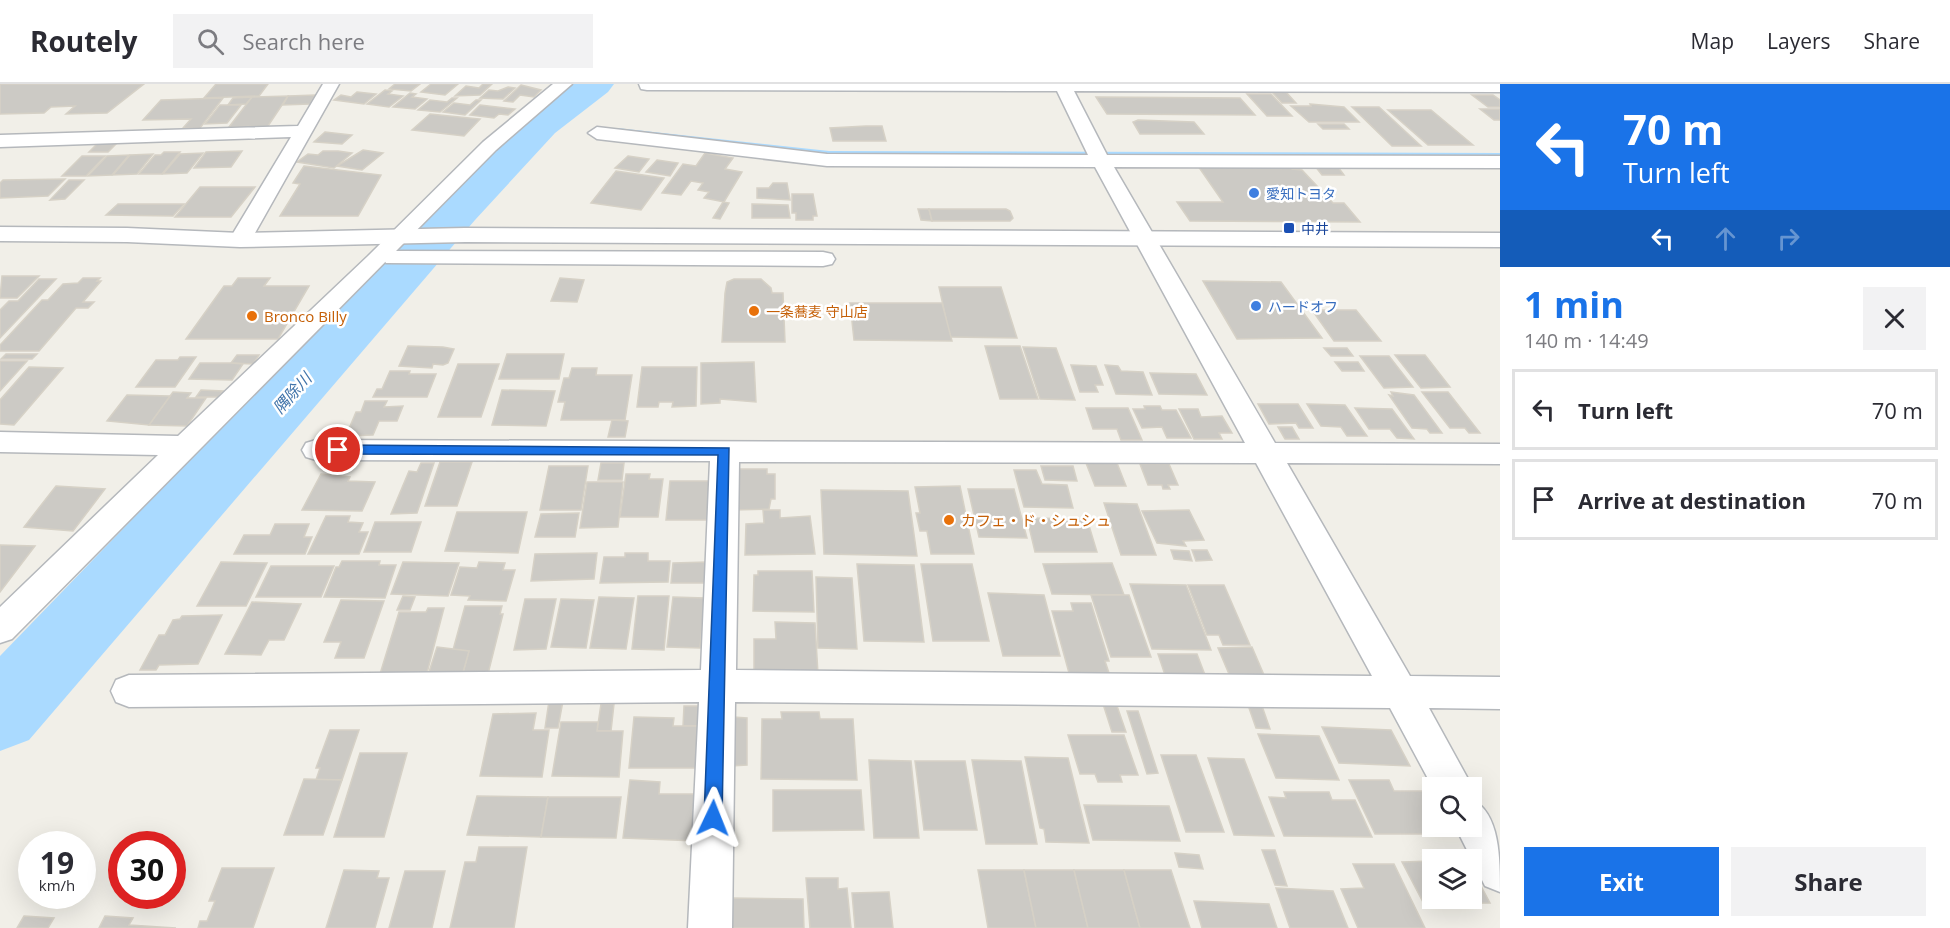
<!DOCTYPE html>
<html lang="en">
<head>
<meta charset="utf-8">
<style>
	body { margin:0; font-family:"Open Sans","Noto Sans JP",sans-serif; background:#f2f2f3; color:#2b2b33; height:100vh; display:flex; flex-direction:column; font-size:22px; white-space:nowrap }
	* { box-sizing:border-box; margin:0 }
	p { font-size:20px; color:#7c7c81 }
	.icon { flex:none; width:33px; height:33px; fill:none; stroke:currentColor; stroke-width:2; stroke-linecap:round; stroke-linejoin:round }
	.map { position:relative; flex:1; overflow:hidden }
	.side { display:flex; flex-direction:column; background:#fff; width:450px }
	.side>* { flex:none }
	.guide { background:#1a73e8; color:#fff; overflow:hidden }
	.fabs { position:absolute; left:1422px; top:693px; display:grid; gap:12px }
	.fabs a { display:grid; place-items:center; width:60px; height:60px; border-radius:0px; background:#fff; box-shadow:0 6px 24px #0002; font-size:30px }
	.speed { position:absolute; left:18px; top:747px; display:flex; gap:12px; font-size:30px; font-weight:700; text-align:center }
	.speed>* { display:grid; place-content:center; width:78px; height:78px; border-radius:50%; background:#fff; box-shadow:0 6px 24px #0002; line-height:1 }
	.speed small { font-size:15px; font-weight:400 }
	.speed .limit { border:9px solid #d22; background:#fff; color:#111 }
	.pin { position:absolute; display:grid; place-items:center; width:51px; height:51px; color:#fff; margin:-26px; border:3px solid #fff; border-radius:50%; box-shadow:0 2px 6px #0007 }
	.me { position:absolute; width:66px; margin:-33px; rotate:2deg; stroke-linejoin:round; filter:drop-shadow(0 0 4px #0008) }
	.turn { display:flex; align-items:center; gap:21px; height:126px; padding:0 24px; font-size:27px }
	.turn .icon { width:78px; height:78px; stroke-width:2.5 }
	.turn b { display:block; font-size:42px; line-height:51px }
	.lanes { display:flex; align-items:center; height:57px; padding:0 24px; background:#0003; justify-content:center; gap:30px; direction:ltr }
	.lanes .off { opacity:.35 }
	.round { display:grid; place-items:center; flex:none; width:63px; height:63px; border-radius:0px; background:#f2f2f3 }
	.head { display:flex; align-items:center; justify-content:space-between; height:102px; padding:0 24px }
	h1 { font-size:36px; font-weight:700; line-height:45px; color:#1a73e8 }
	.action { display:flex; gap:12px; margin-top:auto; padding:12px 24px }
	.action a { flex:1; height:69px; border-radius:0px; background:#1a73e8; color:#fff; font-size:24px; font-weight:700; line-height:69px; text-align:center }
	.action a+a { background:#f2f2f3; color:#2b2b33 }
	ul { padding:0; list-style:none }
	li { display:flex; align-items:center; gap:18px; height:81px; margin:0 12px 9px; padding:0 12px; border:3px solid #e1e1e2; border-radius:0px }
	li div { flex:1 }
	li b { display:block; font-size:22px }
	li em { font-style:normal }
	header { display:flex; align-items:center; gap:36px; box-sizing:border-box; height:84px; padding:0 30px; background:#fff; border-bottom:2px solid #e1e1e2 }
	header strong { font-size:28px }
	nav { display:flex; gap:33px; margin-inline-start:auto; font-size:21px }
	.search { width:420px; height:54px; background:#f2f2f3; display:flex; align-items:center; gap:15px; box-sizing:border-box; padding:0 21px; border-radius:0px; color:#7c7c81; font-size:22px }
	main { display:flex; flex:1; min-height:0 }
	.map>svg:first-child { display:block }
</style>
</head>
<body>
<header>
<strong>Routely</strong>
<div class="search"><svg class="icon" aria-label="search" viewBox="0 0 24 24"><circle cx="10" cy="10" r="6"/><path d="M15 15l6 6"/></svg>Search here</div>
<nav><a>Map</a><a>Layers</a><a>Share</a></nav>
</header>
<main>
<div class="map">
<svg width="1500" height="844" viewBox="0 0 1500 844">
	<rect width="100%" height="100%" fill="#f1efe8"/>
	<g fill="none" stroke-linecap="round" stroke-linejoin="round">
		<!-- stream -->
		<polygon fill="#aadaff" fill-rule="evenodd" points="617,44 829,67 1500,69 1500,73 829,71 620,48 616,46"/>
		<!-- river -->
		<polygon fill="#aadaff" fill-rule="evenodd" points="570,0 614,0 608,8 555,49 475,136 29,656 0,667 0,572 441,116 527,31"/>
	</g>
	<!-- building -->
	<g fill="#cccac5" stroke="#d6d1c6" stroke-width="1.5">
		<polygon points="0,0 144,0 107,29 66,30 75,22 51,23 44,29 0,30"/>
		<polygon points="216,0 268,0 259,12 204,14"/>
		<polygon points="395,0 420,0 411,7 389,5"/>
		<polygon points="431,0 458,0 445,11 421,8"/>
		<polygon points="483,0 492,0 480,11 455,12 466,2 479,4"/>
		<polygon points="521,1 541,6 534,13 520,11 513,18 504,17"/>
		<polygon points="508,3 515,4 503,15 480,14 489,6 498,7"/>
		<polygon points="385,6 392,7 388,10 403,12 389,23 367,20"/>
		<polygon points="357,8 376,10 364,20 334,16 341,11 351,13"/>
		<polygon points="1272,8 1286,8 1296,19 1282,19"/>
		<polygon points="410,9 416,10 412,13 427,15 415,25 393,23"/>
		<polygon points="1247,10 1271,10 1292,32 1267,32"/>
		<polygon points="315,11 310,20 283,21 288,12"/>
		<polygon points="1472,11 1493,11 1500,16 1500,23 1488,23"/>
		<polygon points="288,12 268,42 229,43 252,13"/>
		<polygon points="252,13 246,20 228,21 233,14"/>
		<polygon points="1096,13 1240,14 1255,31 1107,30"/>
		<polygon points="223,14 200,44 183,44 191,35 143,36 161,16"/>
		<polygon points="452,14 457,14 440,28 418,26 430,16 447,18"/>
		<polygon points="476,16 481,16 465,31 443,28 454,19 470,21"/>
		<polygon points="1310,20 1344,23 1359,38 1309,38 1291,22 1311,22"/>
		<polygon points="220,21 241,21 227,39 205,40"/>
		<polygon points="480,21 515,25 508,31 499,30 494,34 470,31"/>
		<polygon points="1352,23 1379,23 1421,62 1392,62"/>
		<polygon points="1480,25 1500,25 1500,36 1494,36"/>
		<polygon points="1388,26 1431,26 1473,61 1428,61"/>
		<polygon points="430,30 480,35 464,52 412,46"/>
		<polygon points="1138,36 1194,38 1204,50 1140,50 1133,38"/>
		<polygon points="1318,40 1344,40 1349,45 1323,45"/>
		<polygon points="866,42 882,42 886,57 833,57 830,44"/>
		<polygon points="325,48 352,51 342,60 314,58"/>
		<polygon points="99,58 118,58 108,68 89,68"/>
		<polygon points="363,66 383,69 362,86 337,82"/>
		<polygon points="242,67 231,83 194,84 206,68"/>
		<polygon points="323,67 338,67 352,69 334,84 297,78 308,70 318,71"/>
		<polygon points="164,68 180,68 162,90 139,90 155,71 161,71"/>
		<polygon points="203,69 187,89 163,90 180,70"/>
		<polygon points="705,69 733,74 725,85 742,88 724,118 704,114 709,108 698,106 703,99 691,97 681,111 662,109 683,80 696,82"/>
		<polygon points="153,70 137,90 113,91 130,71"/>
		<polygon points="129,71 112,91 88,92 107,72"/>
		<polygon points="82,72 105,72 86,92 62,92"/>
		<polygon points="628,72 649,75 639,88 615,84"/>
		<polygon points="657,76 678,79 670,92 646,88"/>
		<polygon points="304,82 381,91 358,132 280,132 300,100 293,99"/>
		<polygon points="1198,82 1288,82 1292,85 1302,86 1333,119 1344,119 1360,138 1190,137 1177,118 1223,118"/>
		<polygon points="1315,82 1338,83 1344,91 1322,91"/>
		<polygon points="616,87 664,94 641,126 591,119"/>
		<polygon points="65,95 48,112 0,114 0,99 3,96"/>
		<polygon points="69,96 84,96 65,115 50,116"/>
		<polygon points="773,99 787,99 790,116 757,114 757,104 769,104"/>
		<polygon points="200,103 255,103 231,133 175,133"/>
		<polygon points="792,110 813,110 817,132 813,132 813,136 796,136 796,129 792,129"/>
		<polygon points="723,118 729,119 720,135 713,134"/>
		<polygon points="118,120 184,120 173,132 106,131"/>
		<polygon points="752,120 788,121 790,134 752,134"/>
		<polygon points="918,125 929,125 932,137 921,136"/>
		<polygon points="929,125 1006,125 1010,127 1013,134 1010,137 932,137"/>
		<polygon points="2,192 39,192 17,214 0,214"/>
		<polygon points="83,194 100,194 97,197 101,197 83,218 94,218 88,224 76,224 39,267 0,267 0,261 42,216 48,216 63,200 78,199"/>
		<polygon points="238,194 270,194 264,202 309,202 278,255 186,255 224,202 232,202"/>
		<polygon points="560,194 584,196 577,218 551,217"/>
		<polygon points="39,195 56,195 0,254 0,226 9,217 18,217"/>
		<polygon points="734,195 761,195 771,204 772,209 783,209 785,258 722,258 725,209 727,198"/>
		<polygon points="1203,197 1281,198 1322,254 1237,255"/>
		<polygon points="939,203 1001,203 1017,254 950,253"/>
		<polygon points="850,219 942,219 952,257 854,256"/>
		<polygon points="1312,226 1356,226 1381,257 1334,257"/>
		<polygon points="408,262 443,263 454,265 448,279 443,281 433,280 432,284 399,282"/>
		<polygon points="985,262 1020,262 1038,315 1000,315"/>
		<polygon points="1023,263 1056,264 1075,316 1040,315"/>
		<polygon points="1324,264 1347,264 1353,272 1331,272"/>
		<polygon points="6,270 37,270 32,275 1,275"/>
		<polygon points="507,270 564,270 559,295 499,295"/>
		<polygon points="237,271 259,271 253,280 231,279"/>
		<polygon points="1395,271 1425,271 1450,303 1421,304"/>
		<polygon points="1360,272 1389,272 1413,303 1384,304"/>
		<polygon points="180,273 196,273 175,303 136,303 156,276 178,276"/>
		<polygon points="0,277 27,277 0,307"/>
		<polygon points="754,278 756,318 720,315 720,319 701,320 701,279"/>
		<polygon points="1335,278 1358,278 1364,287 1342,287"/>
		<polygon points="200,279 231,279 243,280 232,296 189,295"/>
		<polygon points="458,280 499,280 481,333 438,333"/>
		<polygon points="1071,281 1096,282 1103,301 1095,301 1098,308 1080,308"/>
		<polygon points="1105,281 1118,282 1121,287 1143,288 1152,311 1116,310"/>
		<polygon points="29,283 63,284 14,341 0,340 0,316"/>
		<polygon points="642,283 697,283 696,322 672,323 673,318 659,318 658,323 637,323"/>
		<polygon points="572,284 597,284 596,291 632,291 625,336 561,336 565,318 558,318 564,294 569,294"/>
		<polygon points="390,287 410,287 409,290 436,290 427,313 373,313 377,305 382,305"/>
		<polygon points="1150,289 1196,290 1207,311 1159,310"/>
		<polygon points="201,306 223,307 218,313 196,313"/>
		<polygon points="502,306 555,307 546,342 492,341"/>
		<polygon points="173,308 191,309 187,314 206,314 187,342 149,341"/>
		<polygon points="1391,308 1414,311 1442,349 1430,349 1427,345 1412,344 1389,311 1393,312"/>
		<polygon points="1422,308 1448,308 1480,349 1469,349 1465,344 1450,344"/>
		<polygon points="127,311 170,312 149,341 107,337"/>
		<polygon points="365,317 387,317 384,323 403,322 397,337 379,337 373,351 346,352 356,328 361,328"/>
		<polygon points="1258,320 1298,320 1313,344 1299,344 1296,339 1269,340"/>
		<polygon points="1307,320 1345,321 1367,352 1347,352 1341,343 1321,342"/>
		<polygon points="1144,322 1160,322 1162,326 1176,326 1191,354 1167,354 1162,343 1142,344 1133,325 1145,325"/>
		<polygon points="1086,324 1128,324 1142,356 1121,356 1117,345 1093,345"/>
		<polygon points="1355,324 1392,325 1414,355 1397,354 1390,345 1369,345"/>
		<polygon points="1179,325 1198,325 1201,333 1222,332 1232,349 1219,349 1222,355 1194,355"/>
		<polygon points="612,336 628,337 625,353 608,353"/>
		<polygon points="1278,343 1292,343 1299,355 1285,355"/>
		<polygon points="440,378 472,378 457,422 425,422"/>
		<polygon points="421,379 434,379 417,429 391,430 409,387 417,388"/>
		<polygon points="601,379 624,379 622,396 598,396"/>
		<polygon points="1086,379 1117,379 1126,402 1095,402"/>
		<polygon points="1140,380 1169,380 1178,401 1168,401 1170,405 1163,405 1162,401 1148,401"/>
		<polygon points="549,382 588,382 581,426 540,426"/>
		<polygon points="1041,382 1073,382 1077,397 1045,396"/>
		<polygon points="735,385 767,385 767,390 775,390 775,415 771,415 769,425 733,426"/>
		<polygon points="1014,386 1036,386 1042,400 1067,401 1073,424 1024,423"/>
		<polygon points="321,390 350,393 348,397 375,398 362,427 302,426"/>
		<polygon points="626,390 650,390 649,395 663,395 658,433 620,433"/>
		<polygon points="670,397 710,397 708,436 666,436"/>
		<polygon points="587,398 623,398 618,443 580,444"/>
		<polygon points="56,402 105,405 73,447 24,443"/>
		<polygon points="960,402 974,470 931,470 927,447 920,447 916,429 920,429 915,403"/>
		<polygon points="968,405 1014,405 1027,454 979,453"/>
		<polygon points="821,406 908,407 917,472 824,470"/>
		<polygon points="1104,419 1137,420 1156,471 1121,471"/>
		<polygon points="763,426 780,426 780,434 810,432 815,470 745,471 746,440 764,439"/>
		<polygon points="1189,426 1204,456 1183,457 1186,462 1157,459 1142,427"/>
		<polygon points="457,428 527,428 518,469 445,467"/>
		<polygon points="579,429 575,453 535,453 541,430"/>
		<polygon points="326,432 350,432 348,438 363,439 359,448 368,448 359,470 308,470"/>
		<polygon points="1027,434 1087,435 1097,468 1035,468"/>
		<polygon points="375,438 421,438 411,468 364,468"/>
		<polygon points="275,440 309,440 304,453 312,453 305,470 234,470 244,451 270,451"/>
		<polygon points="0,461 35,462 0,508"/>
		<polygon points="1171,466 1189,467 1192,477 1174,475"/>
		<polygon points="1192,466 1207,466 1212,476 1196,477"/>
		<polygon points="597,469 594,495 531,497 535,470"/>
		<polygon points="625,469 648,469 648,477 670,477 668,498 600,499 604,473 625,473"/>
		<polygon points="342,477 380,477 379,481 396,481 385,514 324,513 336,483 339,483"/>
		<polygon points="221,478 267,479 246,522 197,522"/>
		<polygon points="403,478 459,479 448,512 391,510"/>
		<polygon points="479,478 505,479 503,486 515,486 506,517 468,516 470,512 451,511 460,483 477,484"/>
		<polygon points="707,478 707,499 671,499 673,479"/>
		<polygon points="1112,479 1124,511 1052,510 1043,480"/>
		<polygon points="857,480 914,481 924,558 864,557"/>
		<polygon points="921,480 972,480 989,557 933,557"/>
		<polygon points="271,482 334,482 321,513 256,513"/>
		<polygon points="758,487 812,487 814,528 753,527 754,491 758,491"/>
		<polygon points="816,493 852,494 857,565 818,564"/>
		<polygon points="1130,500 1186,501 1211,566 1152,565"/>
		<polygon points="1188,501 1224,501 1250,561 1223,561 1219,551 1207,551"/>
		<polygon points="988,509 1044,511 1060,572 1003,572"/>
		<polygon points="1091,511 1129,511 1151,573 1111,573"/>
		<polygon points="403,512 415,513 410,526 397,526"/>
		<polygon points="638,512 669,512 664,566 632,565"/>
		<polygon points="599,513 634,514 626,565 590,564"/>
		<polygon points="673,513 705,514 700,564 667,563"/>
		<polygon points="525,515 556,515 546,565 514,566"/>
		<polygon points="561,515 594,516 586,564 551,563"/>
		<polygon points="341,516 384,517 364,574 335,574 341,558 324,558"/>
		<polygon points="252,518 301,520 284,556 269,556 261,571 225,570"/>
		<polygon points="1071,519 1091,519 1109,577 1105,577 1109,589 1069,589 1052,527 1073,527"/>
		<polygon points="465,522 502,522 500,530 503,530 488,590 463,589 469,567 453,566"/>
		<polygon points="428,524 444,524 427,589 380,590 399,528 426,528"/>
		<polygon points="222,531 198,580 159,581 156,586 140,586 159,551 165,551 173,536 180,535 182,532"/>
		<polygon points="775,538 815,539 818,590 754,589 754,555 776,555"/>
		<polygon points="437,563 469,567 462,592 428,591"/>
		<polygon points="1252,563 1264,591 1229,590 1218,564"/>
		<polygon points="1158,570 1197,570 1205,591 1165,591"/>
		<polygon points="549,617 563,617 558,644 545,644"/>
		<polygon points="1116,619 1126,648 1112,648 1103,620"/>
		<polygon points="601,620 614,620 611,647 597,647"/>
		<polygon points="1248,621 1262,622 1270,645 1256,644"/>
		<polygon points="684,622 701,622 699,642 683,642"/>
		<polygon points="1127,627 1138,627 1158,689 1147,690"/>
		<polygon points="781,628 819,628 820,635 853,635 857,696 761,695 762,635 782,635"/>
		<polygon points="536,629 533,646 549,646 542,693 480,692 493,630"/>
		<polygon points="634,633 674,634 673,642 699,642 698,684 629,684"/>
		<polygon points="733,633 747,634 747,681 731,682"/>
		<polygon points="561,638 598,638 597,647 623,647 619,693 552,692"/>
		<polygon points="1322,643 1391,646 1410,682 1339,679"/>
		<polygon points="330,646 359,646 342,696 316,696 320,684 316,684"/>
		<polygon points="1258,650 1319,652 1339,696 1276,694"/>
		<polygon points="1068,651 1124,651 1138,691 1120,691 1122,698 1098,698 1095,690 1080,690"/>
		<polygon points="360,669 407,669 384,753 334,753"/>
		<polygon points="1161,671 1196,671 1224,748 1186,748"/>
		<polygon points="1025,673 1068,674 1089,759 1046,758 1044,745 1040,744"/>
		<polygon points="1208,674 1244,675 1274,752 1234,751"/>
		<polygon points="869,676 911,677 919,754 874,754"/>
		<polygon points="972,676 1021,677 1037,760 986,760"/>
		<polygon points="915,677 965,677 977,746 924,746"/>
		<polygon points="304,695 342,696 323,751 284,751"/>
		<polygon points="630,696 660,698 659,710 699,710 696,757 623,754"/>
		<polygon points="1349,696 1389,696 1394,707 1431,707 1432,742 1450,742 1454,750 1375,750"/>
		<polygon points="773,706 861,706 864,746 773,747"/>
		<polygon points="1284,708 1329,708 1332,716 1355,716 1372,753 1284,752 1269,713 1286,714"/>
		<polygon points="477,712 548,713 541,753 467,751"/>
		<polygon points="548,713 621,713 616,754 541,753"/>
		<polygon points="1084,721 1169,722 1180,757 1093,756"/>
		<polygon points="479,763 527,763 514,844 450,844 465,778 476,778"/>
		<polygon points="1262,766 1275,766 1287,802 1275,801"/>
		<polygon points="1175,769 1199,771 1203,785 1179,783"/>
		<polygon points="1432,777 1432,814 1472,814 1472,785 1490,819 1424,820 1402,778"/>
		<polygon points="1353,780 1394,780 1425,844 1358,844 1341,805 1364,804"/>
		<polygon points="222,784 274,784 253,844 198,844 200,837 207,837 215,817 209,817"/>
		<polygon points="344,786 379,787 377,794 389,794 375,844 326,844"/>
		<polygon points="978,786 1024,786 1036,844 988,844"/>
		<polygon points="1024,786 1074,786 1088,844 1036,844"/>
		<polygon points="1074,786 1124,786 1140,844 1088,844"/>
		<polygon points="1124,786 1171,786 1190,844 1140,844"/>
		<polygon points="405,787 445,787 432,844 389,844"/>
		<polygon points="806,794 838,794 838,805 847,804 851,844 810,844"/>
		<polygon points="1276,804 1333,807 1348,844 1290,844"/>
		<polygon points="889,808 893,844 855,844 852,809"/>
		<polygon points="730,814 803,815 804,844 729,844"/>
		<polygon points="1194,817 1269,820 1277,844 1202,844"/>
		<polygon points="24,832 54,834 48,844 17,844"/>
		<polygon points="105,832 133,834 129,841 176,844 99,844"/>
	</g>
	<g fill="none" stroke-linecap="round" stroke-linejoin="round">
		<defs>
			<g id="minor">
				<polygon points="323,0 339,0 251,156 248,161 232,161 229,156 291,53 0,63 0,51 298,42"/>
				<polygon points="553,0 572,0 496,66 12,555 0,559 0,523 158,371 0,368 0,348 178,352 368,172 483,58"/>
				<path d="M639 0H1500V8L1074 7 1107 71 1500 72V84L1114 83 1275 359 1500 360V380L1287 379 1410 592 1500 593V625L1429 624 1473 704 1472 708V704H1433L1390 624 735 618 732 844H688L699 618 129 623 116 618 111 607 116 596 129 591 701 586 710 377 316 376 306 373 302 366 306 359 316 356 1245 359 1095 83 827 82 597 55 588 49 597 43 827 70 1088 71 1057 7 647 6 641 5ZM739 378 1256 379 1372 592 736 586Z"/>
				<path d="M1472 715C1500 730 1500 774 1500 808L1485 802 1455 742H1472Z"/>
			</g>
			<g id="tertiary">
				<polygon points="0,143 127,144 240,149 465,144 1500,149 1500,163 465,158 240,163 127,158 0,157"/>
				<polygon points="395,167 823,168 832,170 835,175 832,180 823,182 386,179 383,174 386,169"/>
			</g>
		</defs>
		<!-- minor casing -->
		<use href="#minor" stroke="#b5b8bc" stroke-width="3"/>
		<!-- tertiary casing -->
		<use href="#tertiary" stroke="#b5b8bc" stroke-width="3"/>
		<!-- minor -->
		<use href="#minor" fill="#fff" fill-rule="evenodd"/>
		<!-- tertiary -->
		<use href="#tertiary" fill="#fff" fill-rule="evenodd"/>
	</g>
	<!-- route -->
	<polygon fill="#1a73e8" stroke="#114b97" stroke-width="1.5" points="338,361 729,364 722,734 719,740 713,743 706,740 704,734 718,371 338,370 332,366"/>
	<!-- markers -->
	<g fill="#3f7fe0" stroke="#fff" stroke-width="2">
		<circle cx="1254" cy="109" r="6"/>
		<circle cx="1256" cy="222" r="6"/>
	</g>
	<rect fill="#1a4fb4" stroke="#fff" stroke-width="2" x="1283" y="138" width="12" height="12" rx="3"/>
	<g fill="#e8710a" stroke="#fff" stroke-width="2">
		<circle cx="754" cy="227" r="6"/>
		<circle cx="252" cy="232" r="6"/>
		<circle cx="949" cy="436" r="6"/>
	</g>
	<g text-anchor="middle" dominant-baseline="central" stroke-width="5" stroke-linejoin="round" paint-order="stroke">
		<!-- far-shop labels -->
		<g font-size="14" fill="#366cbe" stroke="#fff" text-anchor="start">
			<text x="1266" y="109">愛知トヨタ</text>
			<text x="1268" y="222">ハードオフ</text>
		</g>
		<!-- far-transit labels -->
		<g font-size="14" fill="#164399" stroke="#fff" text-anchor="start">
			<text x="1301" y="144">中井</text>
		</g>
		<!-- far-food labels -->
		<g font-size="14" fill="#c56008" stroke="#fff" text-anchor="start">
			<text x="766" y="227">一条蕎麦 守山店</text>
		</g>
		<!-- food labels -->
		<g font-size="15" fill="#c56008" stroke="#fff" text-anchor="start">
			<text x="264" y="232">Bronco Billy</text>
			<text x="961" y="436">カフェ・ド・シュシュ</text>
		</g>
		<!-- water labels -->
		<g font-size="16" font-style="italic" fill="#4174aa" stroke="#fff">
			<text transform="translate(292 309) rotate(-48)">隅除川</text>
		</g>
	</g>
</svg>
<div class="fabs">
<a><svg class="icon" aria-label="search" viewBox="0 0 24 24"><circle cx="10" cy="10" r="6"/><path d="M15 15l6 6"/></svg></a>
<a><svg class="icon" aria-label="layers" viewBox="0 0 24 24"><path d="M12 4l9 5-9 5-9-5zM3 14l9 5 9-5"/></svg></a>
</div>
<div class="speed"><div>19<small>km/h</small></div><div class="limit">30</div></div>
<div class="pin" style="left:338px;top:366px;background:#d93025"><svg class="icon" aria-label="arrive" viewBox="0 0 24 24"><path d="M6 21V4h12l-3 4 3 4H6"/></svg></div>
<svg class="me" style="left:713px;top:734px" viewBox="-20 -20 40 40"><path d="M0-17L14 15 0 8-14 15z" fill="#1a73e8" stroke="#fff" stroke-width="4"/></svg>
</div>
<section class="side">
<div class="guide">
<div class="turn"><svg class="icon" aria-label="left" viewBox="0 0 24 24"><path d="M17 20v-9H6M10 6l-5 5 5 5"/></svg><div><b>70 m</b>Turn left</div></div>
<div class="lanes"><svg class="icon" aria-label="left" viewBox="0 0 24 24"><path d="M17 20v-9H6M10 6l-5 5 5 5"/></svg><svg class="icon off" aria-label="ahead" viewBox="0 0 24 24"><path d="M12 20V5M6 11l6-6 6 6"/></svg><svg class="icon off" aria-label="right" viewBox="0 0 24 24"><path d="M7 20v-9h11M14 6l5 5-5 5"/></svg></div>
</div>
<div class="head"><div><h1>1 min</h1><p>140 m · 14:49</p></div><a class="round"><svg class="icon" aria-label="close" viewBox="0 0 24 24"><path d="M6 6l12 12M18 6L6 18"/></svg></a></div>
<ul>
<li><svg class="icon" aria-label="left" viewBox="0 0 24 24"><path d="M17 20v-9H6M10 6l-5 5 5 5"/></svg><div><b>Turn left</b></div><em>70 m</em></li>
<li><svg class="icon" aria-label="arrive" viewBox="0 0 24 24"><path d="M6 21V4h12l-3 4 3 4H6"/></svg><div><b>Arrive at destination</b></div><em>70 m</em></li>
</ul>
<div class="action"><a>Exit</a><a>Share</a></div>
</section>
</main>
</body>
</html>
